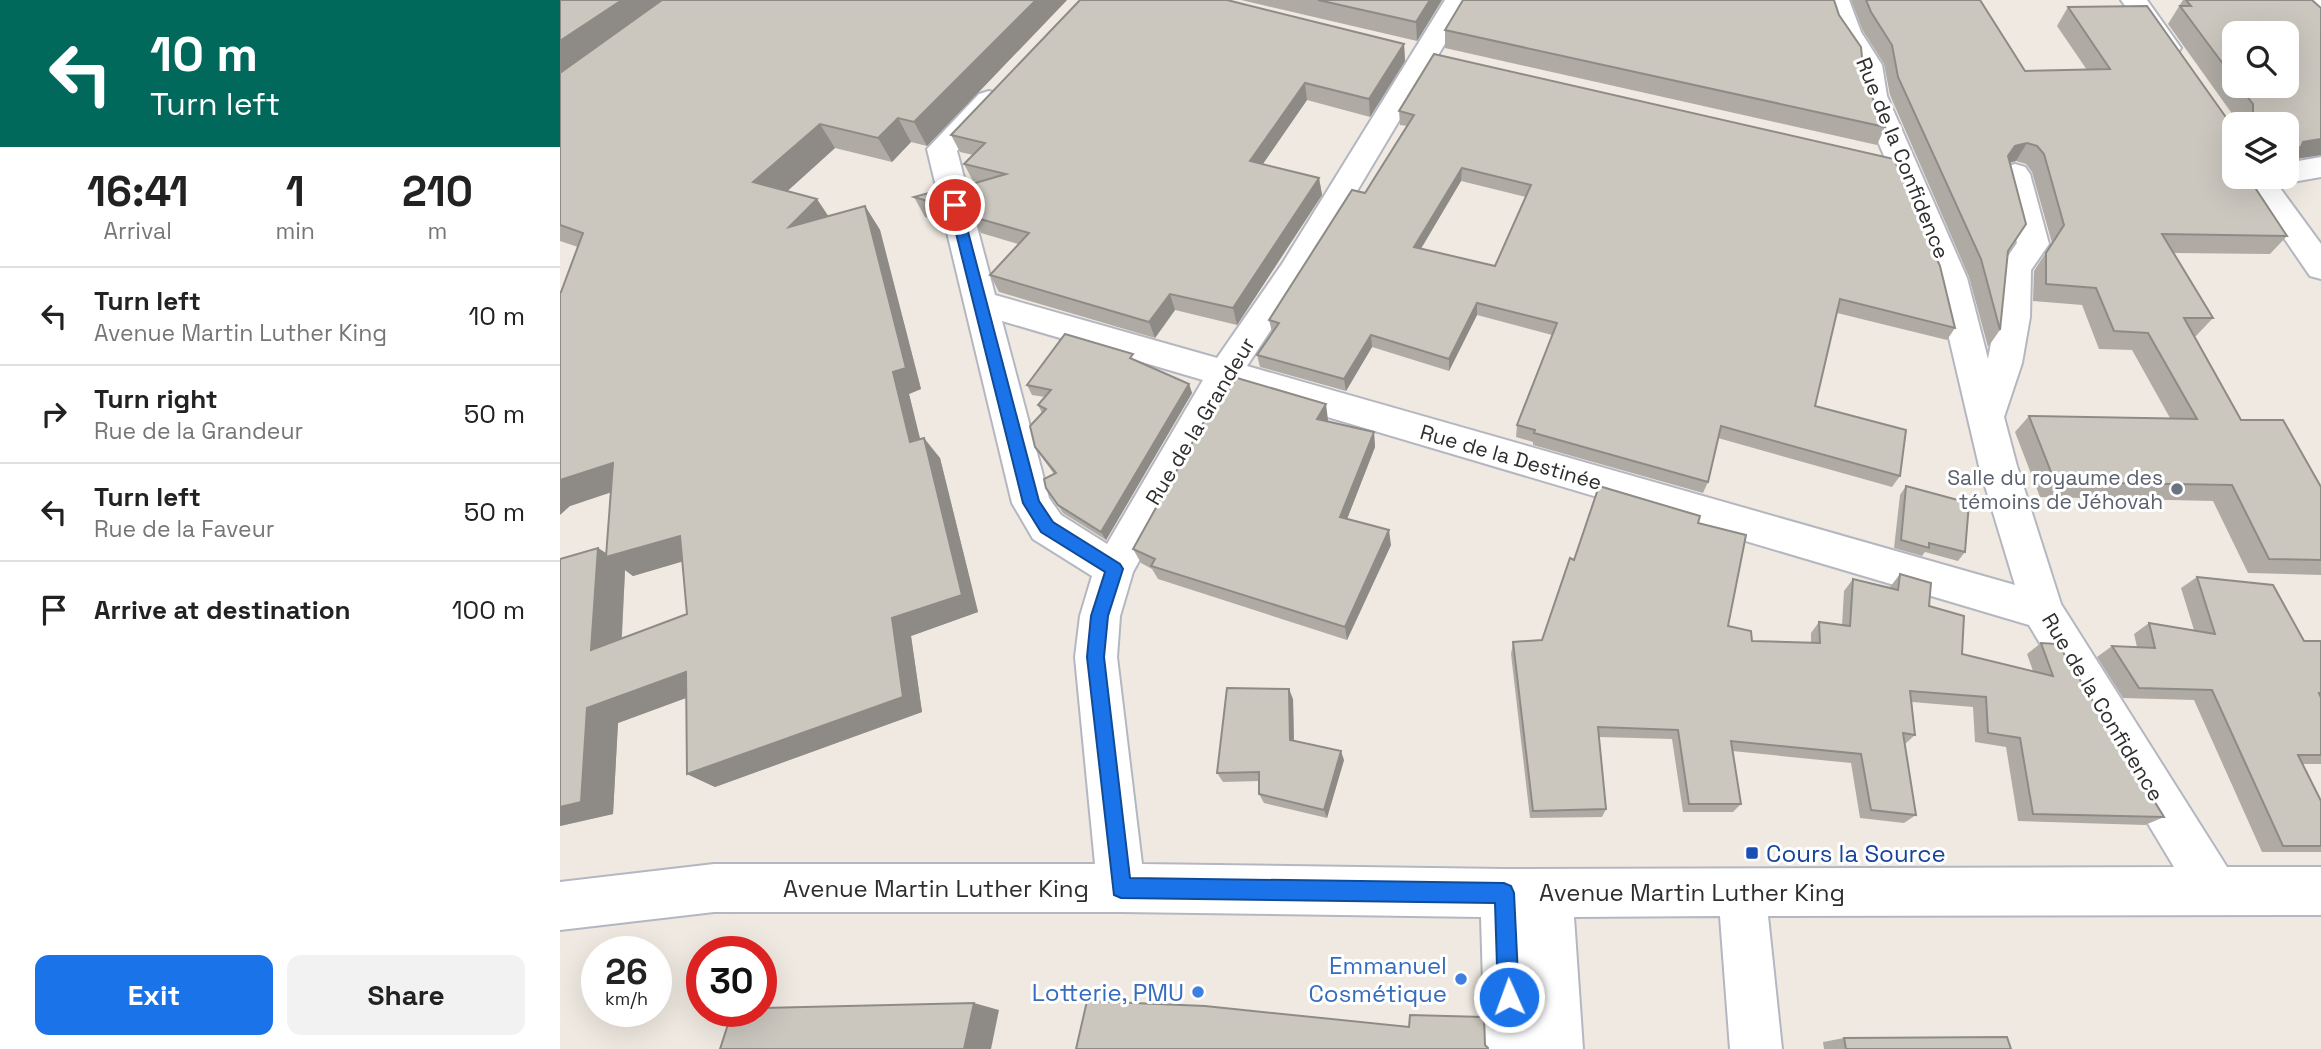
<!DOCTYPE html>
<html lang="en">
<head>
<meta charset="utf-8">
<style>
	body { margin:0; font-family:"Space Grotesk",sans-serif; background:#f2f2f2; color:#222; height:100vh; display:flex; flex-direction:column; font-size:26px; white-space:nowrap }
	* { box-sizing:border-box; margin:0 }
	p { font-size:23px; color:#767676 }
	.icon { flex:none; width:38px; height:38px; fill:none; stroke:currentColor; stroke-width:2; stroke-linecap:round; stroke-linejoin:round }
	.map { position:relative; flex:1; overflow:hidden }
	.sheet { display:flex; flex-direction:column; background:#fff; width:560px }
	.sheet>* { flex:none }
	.top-card { background:#00695c; color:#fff; overflow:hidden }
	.buttons { position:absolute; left:1662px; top:21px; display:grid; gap:14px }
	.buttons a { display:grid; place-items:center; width:77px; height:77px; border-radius:14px; background:#fff; box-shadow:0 7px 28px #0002; font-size:35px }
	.speed { position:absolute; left:21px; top:936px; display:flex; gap:14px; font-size:35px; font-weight:700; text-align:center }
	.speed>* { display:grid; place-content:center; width:91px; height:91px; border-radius:50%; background:#fff; box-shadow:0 7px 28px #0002; line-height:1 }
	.speed small { font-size:18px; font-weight:400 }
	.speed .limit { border:10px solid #d22; background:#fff; color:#111 }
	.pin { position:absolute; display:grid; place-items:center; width:60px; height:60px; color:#fff; margin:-30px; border:4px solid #fff; border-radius:50%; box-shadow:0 2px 7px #0007 }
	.me { position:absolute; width:77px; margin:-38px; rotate:358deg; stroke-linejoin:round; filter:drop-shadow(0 0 5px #0008) }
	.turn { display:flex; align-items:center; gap:24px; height:147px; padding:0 35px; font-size:32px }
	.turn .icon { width:91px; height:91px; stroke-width:2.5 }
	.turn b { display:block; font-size:49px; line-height:60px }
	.eta { display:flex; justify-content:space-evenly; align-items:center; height:119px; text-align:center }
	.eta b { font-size:42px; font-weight:600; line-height:49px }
	.primary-button { display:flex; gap:14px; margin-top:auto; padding:14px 35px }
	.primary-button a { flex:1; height:80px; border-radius:14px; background:#1a73e8; color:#fff; font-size:28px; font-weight:600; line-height:80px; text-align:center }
	.primary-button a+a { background:#f2f2f2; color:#222 }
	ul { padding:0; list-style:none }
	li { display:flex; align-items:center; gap:21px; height:98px; padding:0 35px; border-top:2px solid #e0e0e0 }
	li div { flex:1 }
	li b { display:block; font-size:26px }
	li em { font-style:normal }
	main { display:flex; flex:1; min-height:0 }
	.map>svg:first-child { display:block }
</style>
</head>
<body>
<main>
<section class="sheet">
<div class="top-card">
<div class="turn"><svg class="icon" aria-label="left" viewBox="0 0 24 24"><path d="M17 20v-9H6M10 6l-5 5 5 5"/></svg><div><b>10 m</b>Turn left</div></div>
</div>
<div class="eta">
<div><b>16:41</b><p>Arrival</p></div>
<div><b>1</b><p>min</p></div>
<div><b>210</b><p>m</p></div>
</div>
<ul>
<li><svg class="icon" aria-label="left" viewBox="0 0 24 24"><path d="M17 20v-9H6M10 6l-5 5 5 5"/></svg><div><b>Turn left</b><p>Avenue Martin Luther King</p></div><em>10 m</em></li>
<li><svg class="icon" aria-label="right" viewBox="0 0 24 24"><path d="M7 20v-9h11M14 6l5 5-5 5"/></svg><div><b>Turn right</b><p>Rue de la Grandeur</p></div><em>50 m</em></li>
<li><svg class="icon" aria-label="left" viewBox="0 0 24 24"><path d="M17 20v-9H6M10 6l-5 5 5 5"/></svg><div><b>Turn left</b><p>Rue de la Faveur</p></div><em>50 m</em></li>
<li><svg class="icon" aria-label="arrive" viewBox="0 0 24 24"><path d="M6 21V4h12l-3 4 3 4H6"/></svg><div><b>Arrive at destination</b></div><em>100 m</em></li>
</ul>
<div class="primary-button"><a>Exit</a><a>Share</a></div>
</section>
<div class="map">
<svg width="1761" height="1049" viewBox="0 0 1761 1049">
	<rect width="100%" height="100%" fill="#efe9e1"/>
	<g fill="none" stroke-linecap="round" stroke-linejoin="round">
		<defs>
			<g id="minor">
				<path d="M885 0H911L744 280 687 366 1455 585 1419 466 1375 278 1299 96 1296 65 1275 32 1263 0H1289L1301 32 1322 65 1327 96 1407 278 1428 359 1436 317 1439 269 1457 243 1440 174 1445 167 1455 164 1465 167 1470 174 1489 244 1471 270 1470 317 1462 363 1444 417 1457 466 1501 604 1667 867H1761V915L1208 916 1222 1049H1170L1160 916 1014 917 1023 1049H925L921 917 561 912H154L0 930V882L154 864H535L515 657 520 616 532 576 473 539 452 503 367 149 419 94 429 91 439 94 443 100 439 106 397 151 435 295 657 358 722 264ZM442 321 643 380 547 544 501 515 489 498ZM673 389 1469 625 1614 867 944 869 582 864 557 657 560 616 573 572Z"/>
				<polygon points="1561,0 1587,0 1621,48 1617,54 1599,54"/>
				<polygon points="1740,0 1761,0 1761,9 1744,5"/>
				<polygon points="1761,157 1761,177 1727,183 1715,177 1727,177 1727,163"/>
				<polygon points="1682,177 1712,177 1761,244 1761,279 1750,276"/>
			</g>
		</defs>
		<!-- minor casing -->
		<use href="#minor" stroke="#b4b7c1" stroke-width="4"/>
		<!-- minor -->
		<use href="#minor" fill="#fff" fill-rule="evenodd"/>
	</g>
	<!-- wall -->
	<g fill="#afaba4" fill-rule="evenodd">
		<path d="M0 0H507L367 146 351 142 332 162 275 148 227 191 268 216 305 206 320 230 361 389 349 394 360 439 380 458 418 612 351 636 362 712 155 787 127 774 126 698 58 723 53 814 0 826V559L38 548 46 553 51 492 10 506 1 292 18 247 0 241ZM122 561 127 614 62 638 65 570 73 576Z"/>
		<polygon points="681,0 882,0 857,41"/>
		<polygon points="1291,0 1420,0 1465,71 1527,70 1497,26 1508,7 1675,130 1675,177 1727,236 1710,254 1613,253 1653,318 1636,336 1634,336 1681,420 1761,487 1761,575 1688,573 1653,501 1480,497 1455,432 1469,416 1610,418 1572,350 1539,349 1522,305 1473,301 1474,271 1492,243 1472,172 1466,164 1456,161 1450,163 1448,252 1440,330 1428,347 1409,277 1330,95 1324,64 1303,31"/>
		<path d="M1623 0H1752L1761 155 1729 160 1727 162V124H1678V122L1608 24ZM1675 33 1727 86H1675Z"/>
		<polygon points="885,30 1304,78 1325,127 1317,145 885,48"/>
		<polygon points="844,44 845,61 810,117 747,100 703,164 759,178 762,195 677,325 615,310 595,338 439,292 430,275 458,244 421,233 413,217 417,182 413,181 404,164 413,155 400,152 391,135"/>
		<path d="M874 54 1395 328 1387 340 1277 313 1255 406 1340 476 1332 487 1158 438 1148 482 1143 493 973 445V442L956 437 957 425 992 335 917 315 889 371 812 347 786 391 700 367 697 355 712 332 709 320 805 193 847 126 840 125 839 111ZM901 181 966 197 935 266 861 249Z"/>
		<polygon points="369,193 380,212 382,222 365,217 354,197"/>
		<polygon points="576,361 629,384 632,393 546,540 503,513 486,488 494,474 481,456 475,447 482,413 478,405 485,397 472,395 467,385"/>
		<polygon points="666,393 768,420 768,421 814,432 815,447 787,519 831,545 787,640 598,579 592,569 581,563 573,549"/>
		<polygon points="1346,486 1405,552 1398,561 1365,552 1362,556 1334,548 1340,495"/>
		<polygon points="1138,523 1168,626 1192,641 1251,643 1251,633 1259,622 1282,625 1284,591 1293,579 1330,587 1340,574 1369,606 1402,654 1473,671 1467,654 1481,643 1604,817 1585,825 1458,821 1446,747 1415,742 1413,707 1352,702 1355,735 1345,744 1356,815 1344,823 1300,818 1291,763 1172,751 1181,804 1173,812 1123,812 1112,739 1039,737 1046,809 1042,817 970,818 951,654 953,642 982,640 1014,560"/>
		<polygon points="1637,577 1744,641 1761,641 1761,764 1742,764 1761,801 1761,852 1702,852 1634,700 1563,698 1537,657 1552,646 1577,647 1574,634 1589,623 1634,630 1621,588"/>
		<polygon points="733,699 734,740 784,760 767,818 704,803 699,794 699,781 663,782 657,773"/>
		<polygon points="1284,1038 1451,1049 1264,1049 1263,1042"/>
	</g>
	<!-- shaded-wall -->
	<g fill="#8e8b86">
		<polygon points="62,0 114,0 0,79 0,41"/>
		<polygon points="476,0 507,0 367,146 354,122"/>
		<polygon points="870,0 882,0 857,41 856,22"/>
		<polygon points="844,44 845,61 810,117 809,99"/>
		<polygon points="745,83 747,100 693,178 690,161"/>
		<polygon points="338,118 351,142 332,162 318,138"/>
		<polygon points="260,124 275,148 211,206 193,182"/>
		<polygon points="1761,139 1761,155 1729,160 1741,147 1743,142"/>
		<polygon points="1467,143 1456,161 1444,164 1455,146"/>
		<polygon points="902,168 901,181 854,260 854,247"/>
		<polygon points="759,178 762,195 677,325 673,308"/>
		<polygon points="369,193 380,212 382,222 371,202"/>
		<polygon points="257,199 273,223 229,227"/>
		<polygon points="305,206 320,230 361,389 349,394 366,463 350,442 333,372"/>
		<polygon points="610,294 615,310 595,338 589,322"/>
		<polygon points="917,303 917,315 889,371 889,359"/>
		<polygon points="811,335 812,347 786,391 784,379"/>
		<polygon points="629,384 632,393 546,540 541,532"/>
		<polygon points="766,404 768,420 760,435 757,419"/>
		<polygon points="814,432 815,447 782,532 780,517"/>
		<polygon points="364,438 380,458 418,612 351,636 362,712 155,787 127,774 332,618"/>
		<polygon points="53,463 79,483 10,506 0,515 0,480"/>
		<polygon points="829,530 831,545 787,640 785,627"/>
		<polygon points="120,536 145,555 73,576 65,570 60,666 31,650 38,548 50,556"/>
		<polygon points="126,672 153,688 58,723 53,814 0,826 0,807 27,708"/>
		<polygon points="729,689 733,699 734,749 730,740"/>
		<polygon points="781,751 784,760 767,818 764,810"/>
		<polygon points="414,1003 439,1010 431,1049 404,1049"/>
	</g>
	<!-- building -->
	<g fill="#cbc7bf" stroke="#8e8b86" stroke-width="2" fill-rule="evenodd">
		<polygon points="0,0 62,0 0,41"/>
		<polygon points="102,0 476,0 354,122 338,118 318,138 260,124 193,182 257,199 229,227 305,206 346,368 333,372 350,442 364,438 402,595 332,618 343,697 127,774 126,672 27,708 21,802 0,807 0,559 38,548 31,650 127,614 120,536 46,557 53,463 0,480 0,292 1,292 23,233 0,225 0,73"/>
		<polygon points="520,0 667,0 844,44 809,99 745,83 690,161 759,178 673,308 610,294 589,322 430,275 469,233 413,217 405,186 446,174 404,164 425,143 391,135"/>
		<polygon points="758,0 870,0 856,22"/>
		<polygon points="903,0 1274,0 1279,15 1301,47 1304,78 1325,127 885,30"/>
		<polygon points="1306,0 1420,0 1465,71 1550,69 1508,7 1587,6 1675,130 1675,155 1674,155 1675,177 1688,177 1727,236 1602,234 1653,318 1624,318 1681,420 1723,420 1761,487 1761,560 1709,559 1672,485 1495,482 1469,416 1637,419 1588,333 1554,331 1536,288 1486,284 1486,253 1504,225 1484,154 1477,146 1467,143 1455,146 1448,156 1466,224 1448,251 1440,330 1421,259 1338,77 1332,45 1311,12"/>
		<polygon points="1626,0 1752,0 1761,8 1761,139 1743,142 1741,147 1727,149 1727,124 1693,124 1693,104 1679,86 1727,86 1727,33 1675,33 1675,80 1620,6 1631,6"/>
		<path d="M874 54 1334 159 1380 266 1395 328 1280 299 1255 406 1346 430 1340 476 1161 426 1148 482 974 433 975 430 957 425 997 323 917 303 889 359 811 335 784 379 697 355 719 323 709 320 792 190 805 193 854 115 839 111ZM902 168 971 185 935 266 854 247Z"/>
		<polygon points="369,193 371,202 354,197"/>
		<polygon points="505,334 573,354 570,358 629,384 541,532 498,505 486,488 484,479 496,473 475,447 470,426 486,409 478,405 491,390 467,385"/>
		<polygon points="677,378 766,404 757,419 814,432 780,517 829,530 785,627 591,566 595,559 573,549 661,391 666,393"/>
		<polygon points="1039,486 1140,516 1138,523 1186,535 1168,626 1191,631 1192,641 1260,643 1259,622 1290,626 1293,579 1338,590 1340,574 1371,583 1369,606 1404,616 1402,654 1493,676 1481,643 1498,644 1604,817 1473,814 1460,738 1428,733 1426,697 1350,691 1355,735 1343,733 1356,815 1311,810 1301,754 1171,741 1181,804 1129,804 1118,730 1038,727 1046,809 973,811 953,642 982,640 1010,558 1014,560"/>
		<polygon points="1346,486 1409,503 1405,552 1369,543 1369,548 1341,540"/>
		<polygon points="1637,577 1713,585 1744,641 1761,641 1761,693 1759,693 1761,698 1761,755 1738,755 1761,801 1761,846 1723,846 1652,690 1579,688 1552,646 1595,648 1589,623 1655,634"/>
		<polygon points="667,688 729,689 730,740 781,751 764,810 699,794 699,772 657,773"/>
		<polygon points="527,1001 645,1006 849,1027 850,1015 924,1017 925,1045 928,1048 928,1049 516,1049"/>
		<polygon points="414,1003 404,1049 160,1049 172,1012 201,1012 201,1008"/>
		<polygon points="1447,1037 1451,1049 1286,1049 1284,1038"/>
	</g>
	<!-- route -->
	<polygon fill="#1a73e8" stroke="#114b97" stroke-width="2" points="395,200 401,205 479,501 493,522 560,564 563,569 548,616 544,657 570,878 944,883 951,886 954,893 959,997 956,1005 949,1008 941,1005 938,997 935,903 561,898 554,895 527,657 531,616 545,572 481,532 463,503 389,205"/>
	<!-- markers -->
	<circle fill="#6b7280" stroke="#fff" stroke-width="2.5" cx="1617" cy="489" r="7"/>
	<rect fill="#1a4fb4" stroke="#fff" stroke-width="2.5" x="1185" y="846" width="14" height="14" rx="3.5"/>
	<g fill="#3f7fe0" stroke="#fff" stroke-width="2.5">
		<circle cx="901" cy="979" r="7"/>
		<circle cx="638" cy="992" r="7"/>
	</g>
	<g text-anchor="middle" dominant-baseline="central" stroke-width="6" stroke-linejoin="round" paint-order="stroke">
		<!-- street labels -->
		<g font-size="21" fill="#2e2e2e" stroke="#fff">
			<text transform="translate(1343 158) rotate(68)">Rue de la Confidence</text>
			<text transform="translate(640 421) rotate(-59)">Rue de la Grandeur</text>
			<text transform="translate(951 457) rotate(16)">Rue de la Destinée</text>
			<text transform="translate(1543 707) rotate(59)">Rue de la Confidence</text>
		</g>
		<!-- worship labels -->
		<g font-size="21" fill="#5b616d" stroke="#fff" text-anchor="end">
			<text x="1603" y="477">Salle du royaume des<tspan x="1603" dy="24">témoins de Jéhovah</tspan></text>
		</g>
		<!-- near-transit labels -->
		<g font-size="24" fill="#164399" stroke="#fff" text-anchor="start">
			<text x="1206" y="853">Cours la Source</text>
		</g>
		<!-- near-street labels -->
		<g font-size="24" fill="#2e2e2e" stroke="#fff">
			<text x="376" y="888">Avenue Martin Luther King</text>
			<text x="1132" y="892">Avenue Martin Luther King</text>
		</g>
		<!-- near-shop labels -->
		<g font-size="24" fill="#366cbe" stroke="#fff" text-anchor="end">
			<text x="887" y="965">Emmanuel<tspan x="887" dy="28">Cosmétique</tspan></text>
			<text x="624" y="992">Lotterie, PMU</text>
		</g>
	</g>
</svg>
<div class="buttons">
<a><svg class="icon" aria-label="search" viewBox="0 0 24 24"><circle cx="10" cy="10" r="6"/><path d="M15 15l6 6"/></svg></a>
<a><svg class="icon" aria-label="layers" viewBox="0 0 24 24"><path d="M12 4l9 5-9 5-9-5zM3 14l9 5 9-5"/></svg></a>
</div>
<div class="speed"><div>26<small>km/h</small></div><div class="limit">30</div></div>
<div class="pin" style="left:395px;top:205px;background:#d93025"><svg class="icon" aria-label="arrive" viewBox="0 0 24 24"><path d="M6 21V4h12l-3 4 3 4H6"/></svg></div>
<svg class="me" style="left:949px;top:997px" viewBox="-20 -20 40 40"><circle r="17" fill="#1a73e8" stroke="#fff" stroke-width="3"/><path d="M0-11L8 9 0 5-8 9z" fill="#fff"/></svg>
</div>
</main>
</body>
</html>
